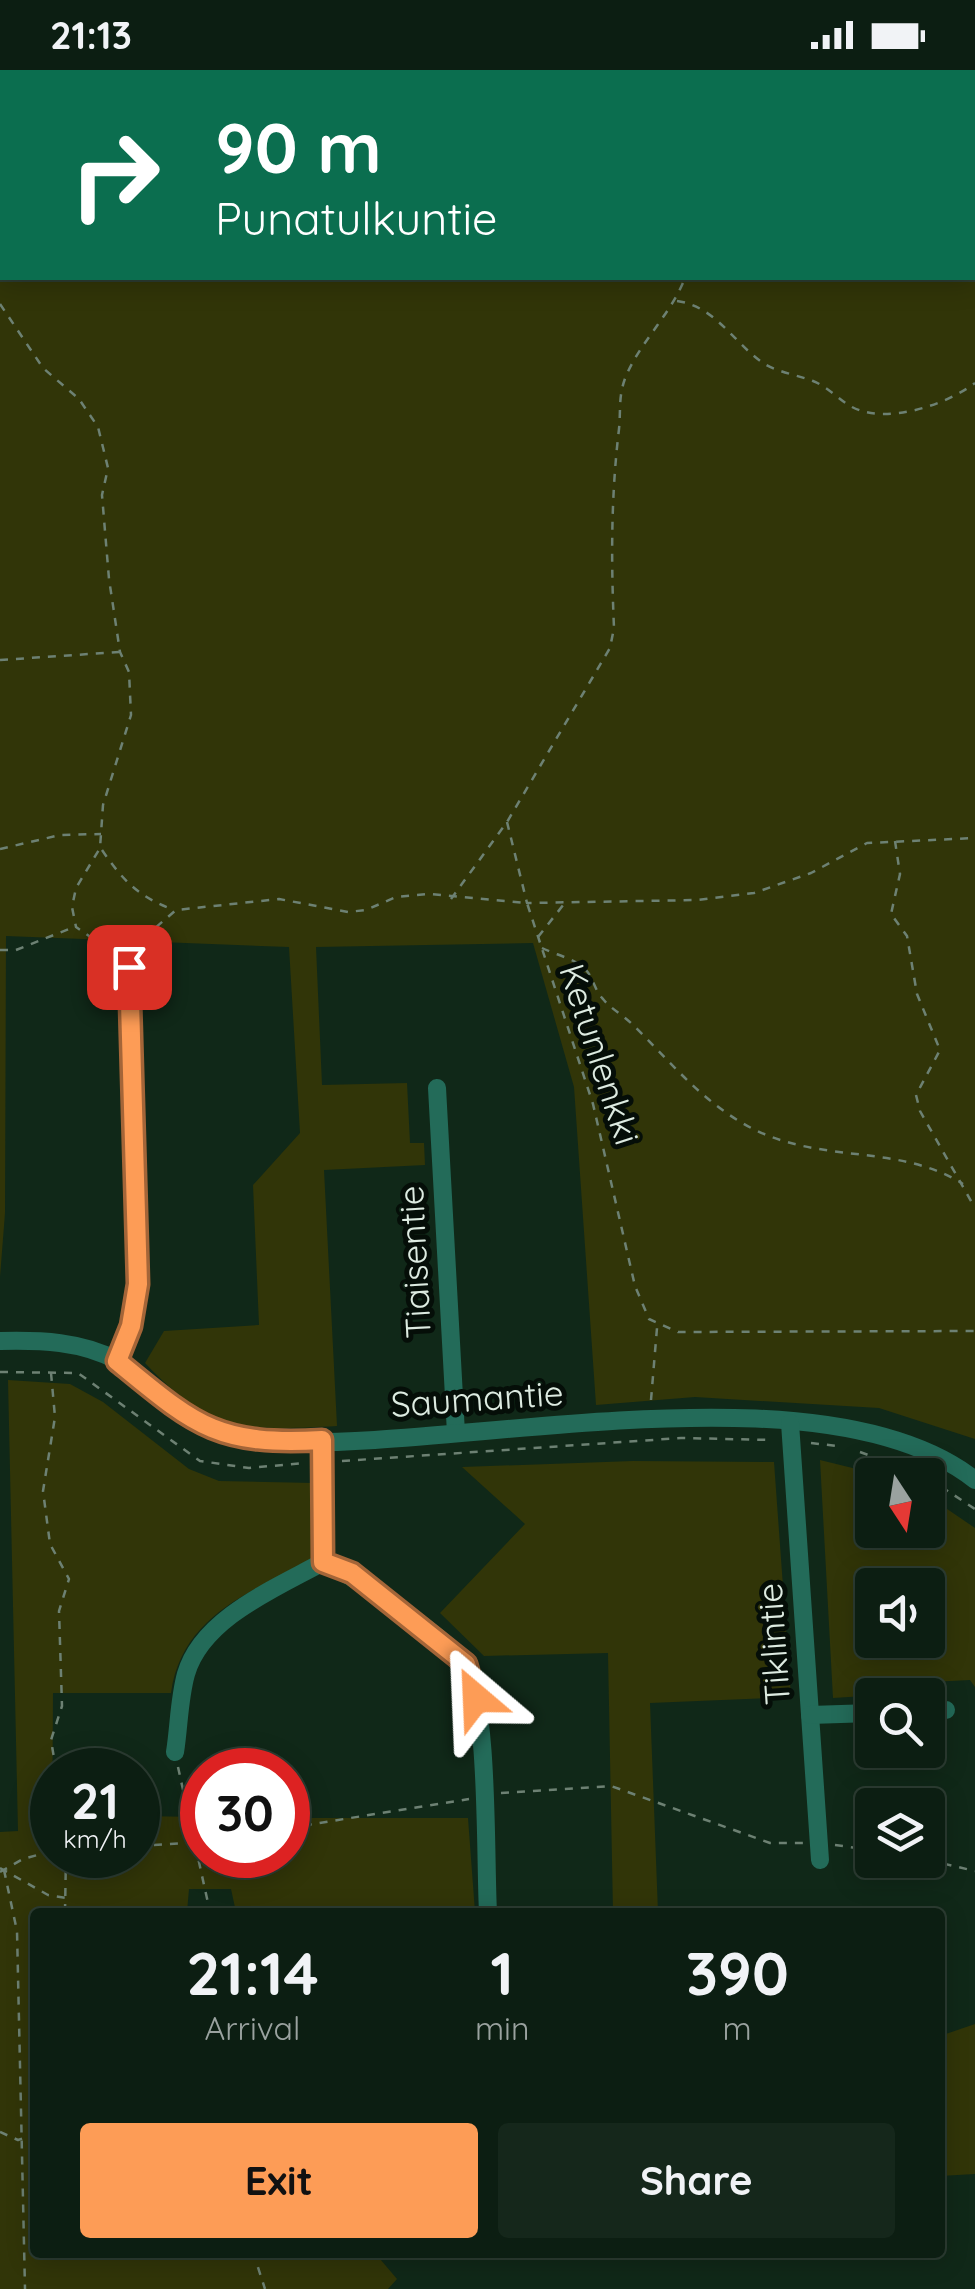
<!DOCTYPE html>
<html lang="en">
<head>
<meta charset="utf-8">
<style>
	body { margin:0; font-family:Quicksand,sans-serif; background:#15271b; color:#f1f3f6; height:100vh; display:flex; flex-direction:column; font-size:38px; white-space:nowrap }
	* { box-sizing:border-box; margin:0 }
	p { font-size:32px; color:#9aa29f }
	.icon { flex:none; width:55px; height:55px; fill:none; stroke:currentColor; stroke-width:2; stroke-linecap:round; stroke-linejoin:round }
	.map { position:relative; flex:1; overflow:hidden }
	.sheet { position:absolute; left:30px; top:1838px; width:915px; height:350px; display:flex; flex-direction:column; background:#0c1e12; border-radius:10px; box-shadow:0 5px 25px #0003,0 0 0 2px #2c3c32 }
	.sheet>* { flex:none }
	.hud { position:absolute; left:0px; top:0px; width:975px; height:210px; box-shadow:0 5px 25px #0003,0 0 0 2px #2c3c32; background:#0b6e4f; color:#fff; overflow:hidden }
	.needle { width:65px; rotate:168deg }
	.tools { position:absolute; left:855px; top:1388px; display:grid; gap:20px }
	.tools a { display:grid; place-items:center; width:90px; height:90px; border-radius:10px; background:#0c1e12; box-shadow:0 5px 25px #0003,0 0 0 2px #2c3c32; font-size:50px }
	.speed { position:absolute; left:30px; top:1678px; display:flex; gap:20px; font-size:50px; font-weight:700; text-align:center }
	.speed>* { display:grid; place-content:center; width:130px; height:130px; border-radius:50%; background:#0c1e12; box-shadow:0 5px 25px #0003,0 0 0 2px #2c3c32; line-height:1 }
	.speed small { font-size:25px; font-weight:400 }
	.speed .limit { border:15px solid #d22; background:#fff; color:#111 }
	.pin { position:absolute; display:grid; place-items:center; width:85px; height:85px; color:#fff; margin:-42px; border-radius:20px; box-shadow:0 5px 15px #0006 }
	.me { position:absolute; width:110px; margin:-55px; rotate:334deg; stroke-linejoin:round; filter:drop-shadow(0 0 8px #0008) }
	.turn { display:flex; align-items:center; gap:35px; height:210px; padding:0 50px; font-size:45px }
	.turn .icon { width:130px; height:130px; stroke-width:2.5 }
	.turn b { display:block; font-size:70px; line-height:85px }
	.eta { display:flex; justify-content:space-evenly; align-items:center; height:170px; text-align:center }
	.eta b { font-size:60px; font-weight:700; line-height:70px }
	.cta { display:flex; gap:20px; margin-top:auto; padding:20px 50px }
	.cta a { flex:1; height:115px; border-radius:10px; background:#fd9c56; color:#111; font-size:40px; font-weight:700; line-height:115px; text-align:center }
	.cta a+a { background:#15271b; color:#f1f3f6 }
	.status { display:flex; justify-content:space-between; align-items:center; height:70px; padding:0 50px; background:#0c1e12; direction:ltr }
	.status svg { height:28px; fill:currentColor }
	.map>svg:first-child { display:block }
</style>
</head>
<body>
<div class="status"><b>21:13</b><svg viewBox="0 0 49 12"><path d="M0 12V9h3v3zM5 12V6h3v6zM10 12V3h3v9zM15 12V0h3v12zM26 1h20v11H26zM47 4h2v5h-2z"/></svg></div>
<div class="map">
<svg width="975" height="2219" viewBox="0 0 975 2219">
	<rect width="100%" height="100%" fill="#102818"/>
	<!-- green -->
	<g fill="#313508" fill-rule="evenodd">
		<path d="M0 0 99 2H2V208H972V2L458 0H975V1369L879 1338 695 1327 596 1335 574 1017 533 873 316 877 322 1015 407 1013 410 1073H424L425 1095 324 1100 337 1356C246 1361 210 1362 145 1293L164 1261 259 1255 253 1115 300 1063 289 877 6 866 5 1143 0 1207Z"/>
		<path d="M8 1310 70 1314 103 1332 189 1399 219 1411 314 1413 315 1487C253 1522 182 1544 171 1623H53L52 1785H138V1746L202 1747V1785H288V1748H468L475 1842H236L231 1819H189L187 1842H35V2182L375 2183 397 2209 388 2219H0V1762L18 1761Z"/>
		<path d="M820 1390 881 1405H872V1460H928V1426L975 1458V1617L970 1610 930 1612 913 1623 833 1628ZM928 1515V1570H872V1515Z"/>
		<polygon points="633,1391 774,1392 791,1627 650,1633 658,1842 613,1842 608,1583 484,1586 440,1543 525,1454 462,1397"/>
		<polygon points="975,1954 975,2104 940,2106 940,1966"/>
	</g>
	<g fill="none" stroke-linecap="round" stroke-linejoin="round">
		<!-- path -->
		<g stroke="#6d8173" stroke-width="2.5" stroke-dasharray="8 8" stroke-linecap="butt">
			<polyline points="670,0 672,2"/>
			<polyline points="106,2 111,0"/>
			<polyline points="972,7 973,0"/>
			<polyline points="972,21 975,31"/>
			<polyline points="0,46 2,46"/>
			<path d="M677 231C715 236 734 273 763 293 777 302 797 305 813 311 828 317 838 329 852 337 886 355 946 335 975 313"/>
			<polyline points="0,234 43,298 79,329 98,357 108,398 102,425 109,509 120,582 129,602 131,645 103,735 100,778 76,818 72,837 76,857 118,886"/>
			<polyline points="0,590 119,582"/>
			<polyline points="507,752 527,833 698,830 754,823 811,803 867,773 975,768"/>
			<polyline points="895,771 900,804 891,844 907,866 917,924 940,980 916,1025 920,1041 975,1138"/>
			<polyline points="0,779 60,765 101,764"/>
			<path d="M102 780C123 811 139 827 174 840"/>
			<path d="M451 829 507 752 610 578 614 558C611 490 611 426 619 359 621 339 618 326 626 306 641 271 671 244 685 208"/>
			<polyline points="538,867 564,834"/>
			<path d="M542 878C554 884 574 889 583 897 593 905 594 920 603 929 611 939 623 945 632 954 667 988 696 1025 739 1051 812 1097 895 1071 963 1114"/>
			<polyline points="0,880 16,880 74,857"/>
			<polyline points="136,881 140,871 176,840 279,829 348,842 366,840 396,827 429,824 527,833 593,1034 635,1216 649,1249 678,1262 975,1261"/>
			<polyline points="0,1302 78,1303 200,1391 249,1398 304,1393"/>
			<polyline points="51,1303 55,1347 43,1421 50,1474 69,1509 59,1541 62,1636 51,1670 56,1700"/>
			<polyline points="651,1330 657,1258"/>
			<polyline points="811,1373 838,1376"/>
			<polyline points="860,1382 923,1405"/>
			<polyline points="342,1391 681,1368 773,1370"/>
			<polyline points="928,1408 975,1439"/>
			<polyline points="178,1697 210,1842"/>
			<polyline points="501,1723 611,1716 770,1773 803,1773"/>
			<polyline points="288,1758 469,1729"/>
			<polyline points="835,1775 872,1780"/>
			<polyline points="138,1776 202,1772"/>
			<polyline points="928,1790 975,1801"/>
			<polyline points="0,1798 48,1825 66,1828"/>
			<polyline points="4,1800 17,1861 25,2219"/>
			<polyline points="0,1802 23,1789 52,1781"/>
			<polyline points="65,1842 66,1785"/>
			<polyline points="0,2062 18,2070 35,2064"/>
			<polyline points="253,2182 265,2219"/>
		</g>
		<!-- minor -->
		<g stroke="#236b59" stroke-width="18">
			<polyline points="437,1018 456,1363"/>
			<path d="M0 1271C39 1270 82 1271 118 1291 144 1306 163 1333 188 1349 215 1366 252 1371 283 1372 466 1379 825 1292 975 1410"/>
			<polyline points="117,1291 131,1256 138,1214 129,897"/>
			<polyline points="790,1353 820,1790"/>
			<path d="M322 1370 323 1492C350 1503 454 1572 466 1596 489 1637 485 1789 488 1842"/>
			<polyline points="928,1641 946,1640"/>
			<polyline points="810,1645 872,1643"/>
			<path d="M175 1682C179 1657 179 1629 186 1604 202 1548 276 1518 323 1492"/>
		</g>
	</g>
	<g fill="none" stroke-linecap="round" stroke-linejoin="round">
		<defs>
			<path id="route" d="M129 897 138 1214 131 1256 117 1291C195 1355 216 1376 322 1370L323 1492 352 1503 466 1594 476 1628"/>
		</defs>
		<!-- route casing -->
		<use href="#route" stroke="#a46538" stroke-width="25"/>
		<!-- route -->
		<use href="#route" stroke="#fd9c56" stroke-width="18"/>
	</g>
	<g text-anchor="middle" dominant-baseline="central" stroke-width="10" stroke-linejoin="round" paint-order="stroke">
		<!-- street labels -->
		<g font-size="35" fill="#ddebe1" stroke="#050e08">
			<text transform="translate(600 984) rotate(72)">Ketunlenkki</text>
			<text transform="translate(414 1192) rotate(-93)">Tiaisentie</text>
			<text transform="translate(477 1328) rotate(-4)">Saumantie</text>
			<text transform="translate(773 1574) rotate(-94)">Tiklintie</text>
		</g>
	</g>
</svg>
<div class="tools">
<a><svg class="needle" viewBox="-14 -14 28 28"><path d="M0-13l5 13h-10z" fill="#e53935"/><path d="M0 13l5-13h-10z" fill="#9aa29f"/></svg></a>
<a><svg class="icon" aria-label="sound" viewBox="0 0 24 24"><path d="M4 9h4l5-4v14l-5-4H4zM17 9q2 3 0 6"/></svg></a>
<a><svg class="icon" aria-label="search" viewBox="0 0 24 24"><circle cx="10" cy="10" r="6"/><path d="M15 15l6 6"/></svg></a>
<a><svg class="icon" aria-label="layers" viewBox="0 0 24 24"><path d="M12 4l9 5-9 5-9-5zM3 14l9 5 9-5"/></svg></a>
</div>
<div class="speed"><div>21<small>km/h</small></div><div class="limit">30</div></div>
<div class="pin" style="left:129px;top:897px;background:#d93025"><svg class="icon" aria-label="arrive" viewBox="0 0 24 24"><path d="M6 21V4h12l-3 4 3 4H6"/></svg></div>
<svg class="me" style="left:476px;top:1628px" viewBox="-20 -20 40 40"><path d="M0-17L14 15 0 8-14 15z" fill="#fd9c56" stroke="#fff" stroke-width="4"/></svg>
<div class="hud">
<div class="turn"><svg class="icon" aria-label="right" viewBox="0 0 24 24"><path d="M7 20v-9h11M14 6l5 5-5 5"/></svg><div><b>90 m</b>Punatulkuntie</div></div>
</div>
<section class="sheet">
<div class="eta">
<div><b>21:14</b><p>Arrival</p></div>
<div><b>1</b><p>min</p></div>
<div><b>390</b><p>m</p></div>
</div>
<div class="cta"><a>Exit</a><a>Share</a></div>
</section>
</div>
</body>
</html>
